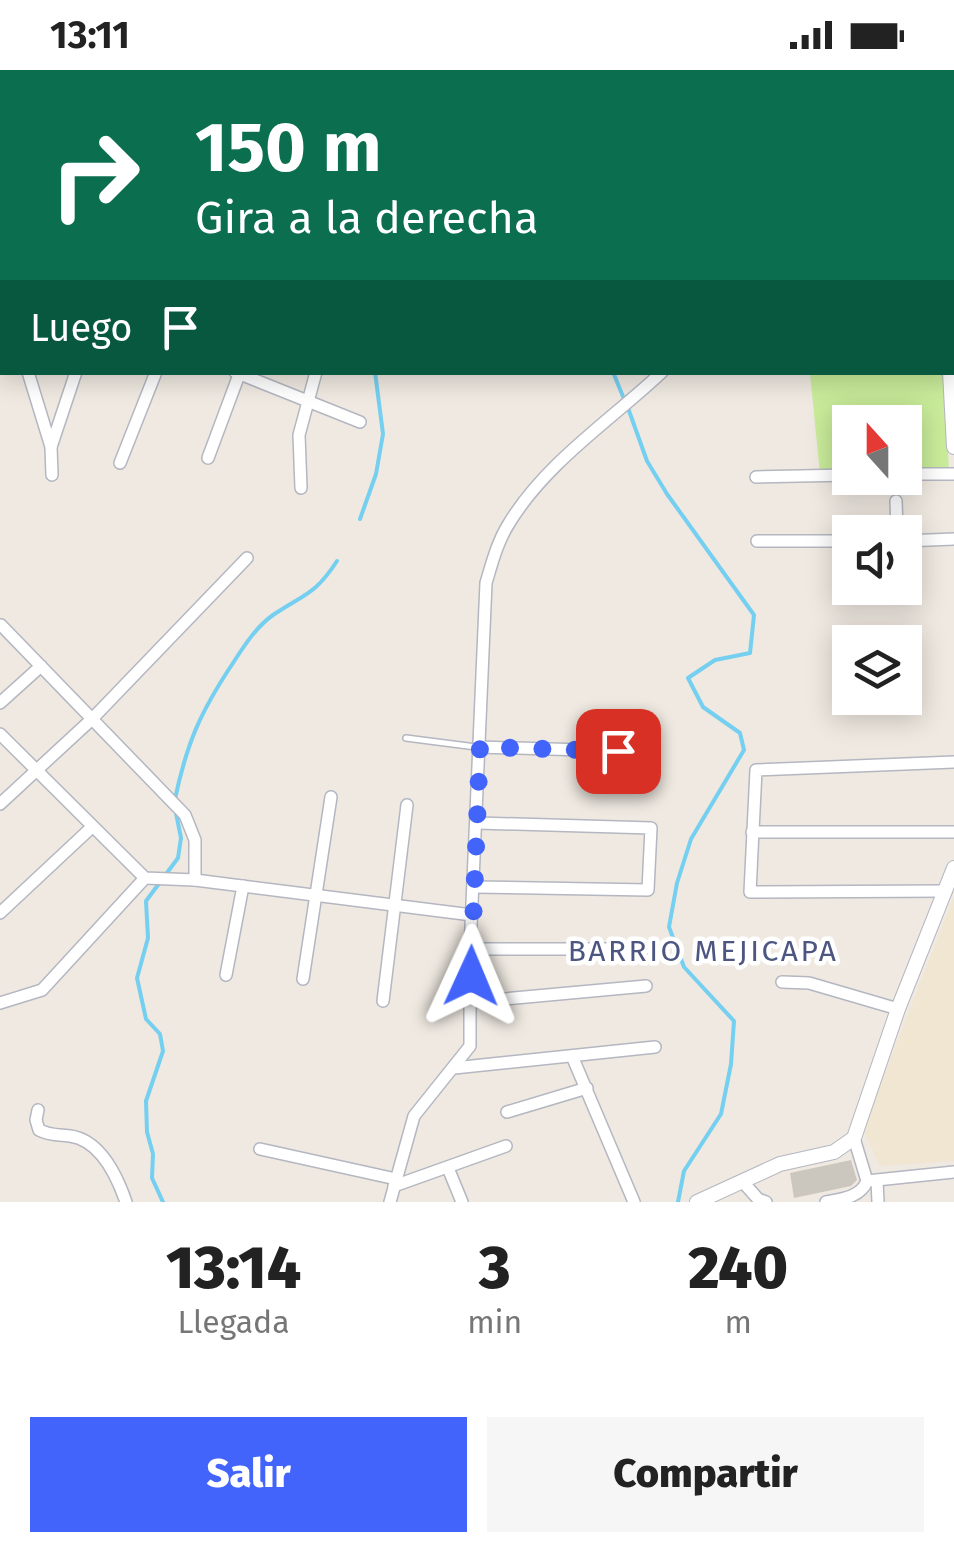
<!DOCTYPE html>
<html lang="es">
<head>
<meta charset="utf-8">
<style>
	body { margin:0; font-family:"Fira Sans",sans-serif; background:#f6f6f6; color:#222; height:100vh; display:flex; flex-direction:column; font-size:38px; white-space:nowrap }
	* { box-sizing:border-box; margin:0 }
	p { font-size:32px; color:#767676 }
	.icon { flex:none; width:55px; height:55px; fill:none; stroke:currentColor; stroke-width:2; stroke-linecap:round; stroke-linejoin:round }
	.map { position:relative; height:1132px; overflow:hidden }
	.drawer { display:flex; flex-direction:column; background:#fff; flex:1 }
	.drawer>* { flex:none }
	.top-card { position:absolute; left:0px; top:0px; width:955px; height:305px; box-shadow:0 5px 25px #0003; background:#0b6e4f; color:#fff; overflow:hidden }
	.needle { width:65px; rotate:339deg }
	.buttons { position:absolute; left:832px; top:335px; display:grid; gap:20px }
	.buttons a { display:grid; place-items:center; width:90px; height:90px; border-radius:0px; background:#fff; box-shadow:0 5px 25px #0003; font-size:50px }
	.pin { position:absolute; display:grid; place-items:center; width:85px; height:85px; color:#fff; margin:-42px; border-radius:20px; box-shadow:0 5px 15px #0006 }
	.me { position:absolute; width:110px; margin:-55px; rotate:1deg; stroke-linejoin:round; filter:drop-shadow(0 0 8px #0008) }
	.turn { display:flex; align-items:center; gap:35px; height:210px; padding:0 30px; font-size:45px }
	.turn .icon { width:130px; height:130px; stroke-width:2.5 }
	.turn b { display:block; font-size:70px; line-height:85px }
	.then { display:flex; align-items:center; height:95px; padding:0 30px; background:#0003; gap:20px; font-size:38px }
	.eta { display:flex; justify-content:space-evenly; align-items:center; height:170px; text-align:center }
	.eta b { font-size:60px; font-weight:800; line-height:70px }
	.button { display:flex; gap:20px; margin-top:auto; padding:20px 30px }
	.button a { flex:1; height:115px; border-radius:0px; background:#4264fb; color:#fff; font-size:40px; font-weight:800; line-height:115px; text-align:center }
	.button a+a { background:#f6f6f6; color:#222 }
	.status { display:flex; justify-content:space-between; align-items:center; height:70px; padding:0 50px; background:#fff; direction:ltr }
	.status svg { height:28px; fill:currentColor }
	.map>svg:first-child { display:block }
</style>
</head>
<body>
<div class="status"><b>13:11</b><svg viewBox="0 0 49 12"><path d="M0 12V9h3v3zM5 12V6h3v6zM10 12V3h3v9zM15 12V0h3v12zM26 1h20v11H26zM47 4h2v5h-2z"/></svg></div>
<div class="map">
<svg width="954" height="1132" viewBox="0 0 954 1132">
	<rect width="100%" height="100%" fill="#efe9e1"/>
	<!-- education -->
	<polygon fill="#f0e6d1" points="954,827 954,1091 880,1096 863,1059"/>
	<!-- pitch -->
	<polygon fill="#c9ec9a" points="810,303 944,303 949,401 905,402 905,352 850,352 850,403 820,404"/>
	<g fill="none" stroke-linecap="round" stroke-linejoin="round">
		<!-- stream -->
		<g stroke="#75cff0" stroke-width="4">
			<polyline points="517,2 519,0"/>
			<polyline points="613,302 624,329"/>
			<polyline points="628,338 647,391 667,424 754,545 750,583 715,590 688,608 703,637 740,663 744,680 691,769 677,813 669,857 684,897 734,951 731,994 721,1044 684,1101 678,1132"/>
			<polyline points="360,449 376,404 383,364 375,302"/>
			<path d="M175 729C187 672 201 641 233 593 244 576 256 557 273 545 304 524 315 525 337 491"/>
			<polyline points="163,1132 152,1108 153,1084 147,1062 146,1031 163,981 160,964 146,949 137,908 148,868 146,831 178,788 181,768 176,743"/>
		</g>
	</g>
	<!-- building -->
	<polygon fill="#cbc7bf" points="851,1090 857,1110 851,1116 794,1128 790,1103"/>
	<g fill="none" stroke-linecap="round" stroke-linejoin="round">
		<defs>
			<polyline id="service" points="406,668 476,677"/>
			<g id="minor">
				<polyline points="393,0 400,2"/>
				<polyline points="102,2 103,0"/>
				<polyline points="177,2 178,0"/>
				<polyline points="257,2 258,0"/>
				<polyline points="341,2 342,0"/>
				<polyline points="419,2 420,0"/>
				<polyline points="569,2 570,0"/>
				<polyline points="614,2 615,0"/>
				<polyline points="0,78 2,79"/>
				<polyline points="0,214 2,221"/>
				<polyline points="0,232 2,231"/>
				<polyline points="952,264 954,265"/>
				<polyline points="28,302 51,377 52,405"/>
				<polyline points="235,302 360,352"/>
				<polyline points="51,377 76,302"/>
				<polyline points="208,388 240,302"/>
				<polyline points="120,393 156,302"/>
				<polyline points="905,404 954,404"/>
				<polyline points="756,407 850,405"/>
				<polyline points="301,418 299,365 316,302"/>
				<polyline points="896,431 897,462"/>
				<polyline points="757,471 850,471"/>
				<polyline points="905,471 954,469"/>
				<polyline points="1,555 185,745 195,770 195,810"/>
				<polyline points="0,633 41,596"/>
				<polyline points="0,664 145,808 195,810 472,845"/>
				<polyline points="479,677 653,682"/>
				<polyline points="0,734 92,649 247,488"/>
				<polyline points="752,762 954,762"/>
				<polyline points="474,817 648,820 651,758 478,753"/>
				<polyline points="946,821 750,822 756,700 954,692"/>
				<polyline points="0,843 92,757"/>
				<polyline points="470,879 644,879"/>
				<polyline points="226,905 243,816"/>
				<polyline points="303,909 331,727"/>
				<polyline points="782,912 809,913 898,939"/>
				<polyline points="383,931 407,735"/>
				<polyline points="471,932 646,916"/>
				<polyline points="0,933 42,920 145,808"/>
				<polyline points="572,986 634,1132"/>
				<polyline points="454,998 655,977"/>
				<path d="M38 1040 36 1050 39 1060C51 1066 57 1064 70 1066 100 1070 117 1106 126 1132"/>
				<polyline points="507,1042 587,1018"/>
				<polyline points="854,1068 867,1111"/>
				<polyline points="260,1079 396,1109"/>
				<polyline points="448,1098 462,1132"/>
				<polyline points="742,1111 758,1129 766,1132"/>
				<polyline points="877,1111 878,1132"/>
				<polyline points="394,1116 506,1076"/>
				<path d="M390 1132 414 1046 470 976V879L486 513C492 493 497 473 508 455 545 393 610 351 662 302"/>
				<path d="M826 1132C842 1129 861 1127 867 1111L954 1102"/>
			</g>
			<g id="tertiary">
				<polyline points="944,2 944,0"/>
				<polyline points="950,302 954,377"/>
				<polyline points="697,1132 780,1094 834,1082 854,1068 898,939 954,798"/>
			</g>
		</defs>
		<!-- service casing -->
		<use href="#service" stroke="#b4b7c1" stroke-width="8"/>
		<!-- minor casing -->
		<use href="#minor" stroke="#b4b7c1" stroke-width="14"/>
		<!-- tertiary casing -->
		<use href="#tertiary" stroke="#b4b7c1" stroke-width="16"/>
		<!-- service -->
		<use href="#service" stroke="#fff" stroke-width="5"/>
		<!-- minor -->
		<use href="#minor" stroke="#fff" stroke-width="11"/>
		<!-- tertiary -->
		<use href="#tertiary" stroke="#fff" stroke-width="14"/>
	</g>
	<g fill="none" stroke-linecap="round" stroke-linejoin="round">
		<!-- route -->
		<polyline stroke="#4264fb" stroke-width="18" stroke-dasharray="0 32.4" points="471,906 480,677 618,681"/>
	</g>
	<g text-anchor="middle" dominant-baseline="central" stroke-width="9" stroke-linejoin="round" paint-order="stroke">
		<!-- neighbourhood labels -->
		<g font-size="30" letter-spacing="2.5" fill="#4d5680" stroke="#fff">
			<text x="703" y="881">BARRIO MEJICAPA</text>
		</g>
	</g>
</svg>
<div class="buttons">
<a><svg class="needle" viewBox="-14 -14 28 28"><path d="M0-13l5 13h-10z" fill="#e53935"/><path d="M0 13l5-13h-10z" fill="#767676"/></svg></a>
<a><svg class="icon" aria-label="sound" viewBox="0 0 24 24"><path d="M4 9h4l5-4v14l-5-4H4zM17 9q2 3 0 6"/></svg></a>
<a><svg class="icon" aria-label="layers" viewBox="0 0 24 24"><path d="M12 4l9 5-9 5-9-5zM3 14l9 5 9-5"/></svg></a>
</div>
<div class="pin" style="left:618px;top:681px;background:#d93025"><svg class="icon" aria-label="arrive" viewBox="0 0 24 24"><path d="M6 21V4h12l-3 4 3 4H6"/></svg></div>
<svg class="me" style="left:471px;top:906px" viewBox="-20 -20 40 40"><path d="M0-17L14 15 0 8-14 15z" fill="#4264fb" stroke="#fff" stroke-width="4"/></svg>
<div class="top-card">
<div class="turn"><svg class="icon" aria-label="right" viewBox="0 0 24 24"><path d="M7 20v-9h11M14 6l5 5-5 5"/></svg><div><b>150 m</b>Gira a la derecha</div></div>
<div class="then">Luego<svg class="icon" aria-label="arrive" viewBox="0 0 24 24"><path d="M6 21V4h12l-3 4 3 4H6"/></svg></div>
</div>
</div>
<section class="drawer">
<div class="eta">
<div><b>13:14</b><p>Llegada</p></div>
<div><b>3</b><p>min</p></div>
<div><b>240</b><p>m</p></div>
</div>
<div class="button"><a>Salir</a><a>Compartir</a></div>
</section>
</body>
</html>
